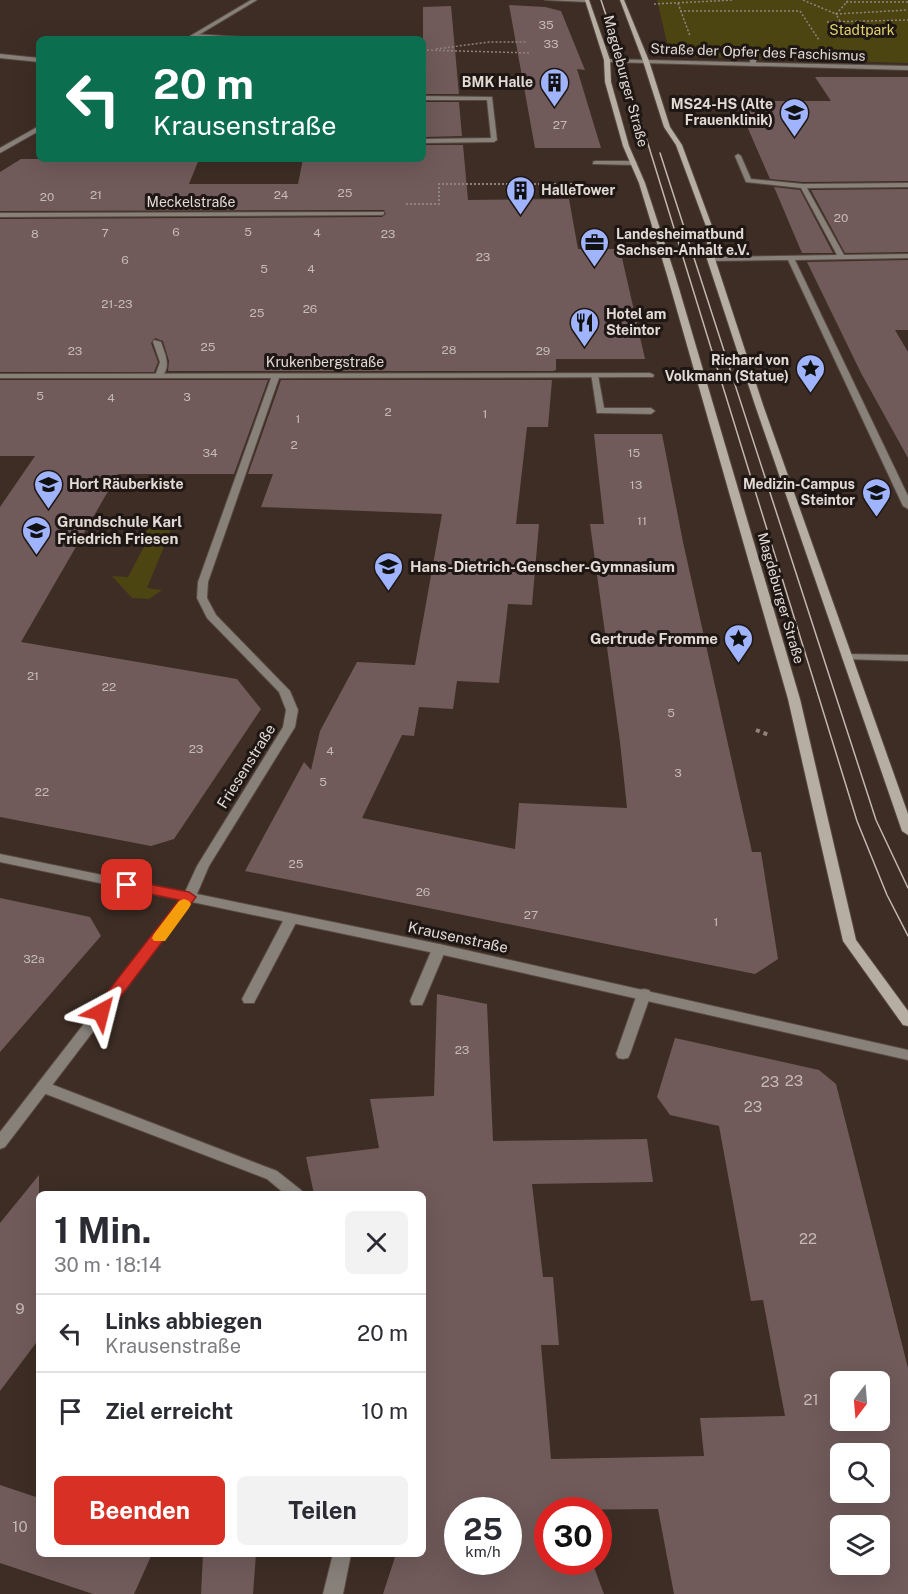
<!DOCTYPE html>
<html lang="de">
<head>
<meta charset="utf-8">
<style>
	body { margin:0; font-family:"Public Sans",sans-serif; background:#f2f2f3; color:#2b2b33; height:100vh; display:flex; flex-direction:column; font-size:22px; white-space:nowrap }
	* { box-sizing:border-box; margin:0 }
	p { font-size:20px; color:#7c7c81 }
	.icon { flex:none; width:33px; height:33px; fill:none; stroke:currentColor; stroke-width:2; stroke-linecap:round; stroke-linejoin:round }
	.map { position:relative; flex:1; overflow:hidden }
	.details { position:absolute; left:36px; top:1191px; width:390px; height:366px; display:flex; flex-direction:column; background:#fff; border-radius:9px; box-shadow:0 6px 24px #0002 }
	.details>* { flex:none }
	.top-card { position:absolute; left:36px; top:36px; width:390px; height:126px; border-radius:9px; box-shadow:0 6px 24px #0002; background:#0b6e4f; color:#fff; overflow:hidden }
	.needle { width:39px; rotate:196deg }
	.buttons { position:absolute; left:830px; top:1371px; display:grid; gap:12px }
	.buttons a { display:grid; place-items:center; width:60px; height:60px; border-radius:9px; background:#fff; box-shadow:0 6px 24px #0002; font-size:30px }
	.speed { position:absolute; left:444px; top:1497px; display:flex; gap:12px; font-size:30px; font-weight:700; text-align:center }
	.speed>* { display:grid; place-content:center; width:78px; height:78px; border-radius:50%; background:#fff; box-shadow:0 6px 24px #0002; line-height:1 }
	.speed small { font-size:15px; font-weight:400 }
	.speed .limit { border:9px solid #d22; background:#fff; color:#111 }
	.pin { position:absolute; display:grid; place-items:center; width:51px; height:51px; color:#fff; margin:-26px; border-radius:12px; box-shadow:0 3px 9px #0006 }
	.me { position:absolute; width:66px; margin:-33px; rotate:38deg; stroke-linejoin:round; filter:drop-shadow(0 0 4px #0008) }
	.turn { display:flex; align-items:center; gap:21px; height:126px; padding:0 18px; font-size:27px }
	.turn .icon { width:78px; height:78px; stroke-width:2.5 }
	.turn b { display:block; font-size:42px; line-height:51px }
	.round { display:grid; place-items:center; flex:none; width:63px; height:63px; border-radius:9px; background:#f2f2f3 }
	.overview { display:flex; align-items:center; justify-content:space-between; height:102px; padding:0 18px }
	h1 { font-size:36px; font-weight:700; line-height:45px }
	.primary-button { display:flex; gap:12px; margin-top:auto; padding:12px 18px }
	.primary-button a { flex:1; height:69px; border-radius:9px; background:#d93025; color:#fff; font-size:24px; font-weight:700; line-height:69px; text-align:center }
	.primary-button a+a { background:#f2f2f3; color:#2b2b33 }
	ul { padding:0; list-style:none }
	li { display:flex; align-items:center; gap:18px; height:78px; padding:0 18px; border-top:2px solid #e1e1e2 }
	li div { flex:1 }
	li b { display:block; font-size:22px }
	li em { font-style:normal }
	.map>svg:first-child { display:block }
</style>
</head>
<body>
<div class="map">
<svg width="908" height="1594" viewBox="0 0 908 1594">
	<rect width="100%" height="100%" fill="#3d2d25"/>
	<!-- green -->
	<g fill="#4d4511">
		<polygon points="657,0 908,0 908,63 676,56 669,51"/>
		<polygon points="172,521 174,522 147,588 162,590 149,599 132,598 112,576 128,577 147,541 133,539 160,522"/>
	</g>
	<!-- building -->
	<g fill="#705b5a" fill-rule="evenodd">
		<polygon points="509,5 545,7 561,11 585,70 577,69 601,148 535,148"/>
		<polygon points="451,6 459,94 423,94 423,7"/>
		<polygon points="815,77 908,77 908,181 803,182 770,179 736,101 831,101"/>
		<polygon points="423,102 459,102 462,136 423,137"/>
		<polygon points="423,145 463,145 468,200 569,199 578,249 620,249 645,359 556,359 556,370 553,371 168,371 169,361 163,341 155,338 151,343 158,362 154,372 0,372 0,219 382,217 386,214 384,210 0,211 0,172 21,159 199,159 189,184 298,184 303,159 423,159"/>
		<polygon points="774,187 800,190 833,253 802,253"/>
		<polygon points="908,189 908,252 845,253 811,190"/>
		<polygon points="908,260 908,330 895,330 908,352 908,458 861,373 807,262"/>
		<polygon points="0,380 268,380 234,474 118,474 21,642 237,679 261,709 174,839 151,846 0,817 0,507 35,456 0,456"/>
		<polygon points="281,380 552,380 548,427 527,427 516,524 539,524 532,605 508,604 499,683 457,681 453,709 419,707 414,736 402,735 362,818 515,849 519,803 627,808 620,742 590,524 604,524 594,434 662,434 683,542 752,852 761,852 778,959 755,974 245,871 304,762 311,770 320,731 357,662 415,665 442,514 261,507 273,474 248,474"/>
		<polygon points="0,898 90,917 101,936 0,1052"/>
		<path d="M437 994 487 1004 493 1141 647 1139 653 1182 532 1184 543 1277H553L559 1345H541L551 1459 704 1456 700 1418 785 1416 763 1300 751 1301 719 1126 670 1115 657 1097 675 1038 819 1070 836 1084 908 1368V1594H674L658 1509 548 1510V1562H592L604 1594H383L396 1554H423V1194H314L306 1157 379 1148 370 1099 434 1096ZM840 1382H879V1420H840ZM840 1454H879V1492H840ZM458 1510H508V1562H458ZM840 1526H879V1564H840Z"/>
		<polygon points="39,1175 39,1339 0,1391 0,1223"/>
		<polygon points="0,1485 39,1498 39,1554 152,1554 134,1594 93,1594 0,1563"/>
		<polygon points="203,1554 256,1554 253,1594 201,1594"/>
	</g>
	<g fill="none" stroke-linecap="round" stroke-linejoin="round">
		<defs>
			<g id="lane">
				<polygon points="194,34 241,37 244,39 192,37"/>
				<polygon points="753,52 756,54 756,64 753,66 750,64 750,54"/>
				<polygon points="423,96 492,97 497,140 494,142 423,143 423,139 491,138 487,100 423,100"/>
				<polygon points="738,154 741,156 751,179 803,184 908,183 908,187 807,188 844,255 908,254 908,258 795,260 908,496 908,509 903,506 788,260 711,261 707,259 711,257 837,255 801,188 746,182 735,156"/>
				<polygon points="595,161 634,161 637,163 634,165 593,164 593,162"/>
				<path d="M154 340 161 342C165 354 173 370 159 378L155 376 160 362 153 342Z"/>
				<polygon points="591,373 598,375 604,408 651,408 655,411 651,414 597,413"/>
				<polygon points="847,654 908,655 908,661 843,659 842,657"/>
				<polygon points="291,915 296,916 298,919 256,999 254,1003 244,1003 242,999 284,919 286,916"/>
				<polygon points="439,944 444,946 446,949 424,1001 422,1005 412,1005 410,1001 432,949 434,946"/>
				<polygon points="644,989 649,990 651,994 630,1054 628,1058 623,1059 618,1058 616,1054 637,994 639,990"/>
				<polygon points="43,1081 277,1171 301,1190 304,1194 285,1194 267,1179 38,1091 36,1087 38,1083"/>
				<polygon points="333,1554 351,1554 343,1594 323,1594"/>
			</g>
			<g id="street">
				<polygon points="251,0 257,0 192,39 185,39"/>
				<polygon points="545,0 589,0 589,1 587,2"/>
				<polygon points="0,54 39,58 39,62 0,58"/>
				<polygon points="605,59 908,66 908,70 607,62"/>
				<polygon points="39,126 39,131 0,153 0,148"/>
				<polygon points="384,212 384,214 382,215 0,217 0,213"/>
				<polygon points="650,373 654,375 653,377 279,378 208,582 207,598 216,615 290,691 298,710 295,727 209,866 197,894 439,944 908,1050 908,1060 439,954 192,902 5,1147 0,1149 0,1132 180,900 0,862 0,854 185,892 197,866 283,727 286,710 279,692 207,618 197,598 198,582 271,378 0,378 0,374"/>
			</g>
			<g id="secondary">
				<polygon points="585,0 589,0 610,60 611,82 629,146 645,183 675,275 800,699 856,940 908,1011 908,1026 903,1025 843,941 788,699 667,275 639,183 623,146 605,82 604,60"/>
				<polygon points="620,0 624,0 649,61 670,127 682,145 713,229 715,259 763,405 908,814 908,835 902,831 755,405 707,259 707,229 676,145 664,127 643,61"/>
			</g>
		</defs>
		<!-- lane casing -->
		<use href="#lane" stroke="#584941" stroke-width="2"/>
		<!-- street casing -->
		<use href="#street" stroke="#584941" stroke-width="2"/>
		<!-- secondary casing -->
		<use href="#secondary" stroke="#584941" stroke-width="2"/>
		<!-- path-far2 -->
		<g stroke="#90837c" stroke-width="1.5" stroke-dasharray="2 2" stroke-linecap="butt">
			<polyline points="803,0 836,14 848,1"/>
			<polyline points="846,2 908,2"/>
			<polyline points="678,3 690,36"/>
			<polyline points="654,4 734,0"/>
			<polyline points="680,11 800,11 819,40"/>
			<polyline points="840,21 836,14 908,10"/>
			<polyline points="827,22 908,20"/>
			<polyline points="436,49 489,42 527,42"/>
			<polyline points="423,50 531,53"/>
		</g>
		<!-- path-far1 -->
		<polyline stroke="#90837c" stroke-width="2" stroke-dasharray="2 2" stroke-linecap="butt" points="406,204 439,204 439,184 576,184"/>
		<!-- path -->
		<polyline stroke="#90837c" stroke-width="4" stroke-dasharray="4 4" stroke-linecap="butt" points="756,730 769,735"/>
		<!-- lane -->
		<use href="#lane" fill="#87817a" fill-rule="evenodd"/>
		<!-- street -->
		<use href="#street" fill="#87817a" fill-rule="evenodd"/>
		<!-- secondary -->
		<use href="#secondary" fill="#b7aea3" fill-rule="evenodd"/>
		<!-- tram -->
		<g stroke="#c2b7b1" stroke-width="1.5">
			<polyline points="601,0 640,118 857,821 887,895 908,936"/>
			<polyline points="660,153 876,820 908,888"/>
		</g>
	</g>
	<!-- route -->
	<polygon fill="#d93025" stroke="#8d1f18" stroke-width="1.5" points="127,880 189,892 196,897 106,1016 95,1016 93,1012 95,1008 179,900 122,888 120,885"/>
	<!-- slow -->
	<polygon fill="#f59e0b" points="184,899 189,901 191,904 189,908 165,941 154,941 152,938 154,934 179,901"/>
	<!-- icons -->
	<defs>
		<symbol id="building-pin" viewBox="-11 -11 22 30"><path d="M0 17L-7.5 6A9.5 9.5 0 1 1 7.5 6Z" fill="#a0b3fd" stroke="#1f1714"/><path d="M-4-6H4V6H1V3H-1V6H-4ZM-2.5-4.3h1.7v1.8h-1.7ZM.8-4.3h1.7v1.8H.8ZM-2.5-1h1.7V.8h-1.7ZM.8-1h1.7V.8H.8Z" fill="#111"/></symbol>
		<symbol id="university-pin" viewBox="-11 -11 22 30"><path d="M0 17L-7.5 6A9.5 9.5 0 1 1 7.5 6Z" fill="#a0b3fd" stroke="#1f1714"/><path d="M0-5L7-2L0 1L-7-2ZM-4 1L0 2.5L4 1V4Q0 6-4 4Z" fill="#111"/></symbol>
		<symbol id="office-pin" viewBox="-11 -11 22 30"><path d="M0 17L-7.5 6A9.5 9.5 0 1 1 7.5 6Z" fill="#a0b3fd" stroke="#1f1714"/><path d="M-6-3h4V-5.5h4V-3h4V5H-6ZM-1-4.5V-3h2v-1.5ZM-6 0V1H6V0Z" fill="#111"/></symbol>
		<symbol id="restaurant-pin" viewBox="-11 -11 22 30"><path d="M0 17L-7.5 6A9.5 9.5 0 1 1 7.5 6Z" fill="#a0b3fd" stroke="#1f1714"/><path d="M-5-6h1v4h1v-4h1v4h1v-4h1v5L-1.5 .5V6h-2V.5L-5-1ZM5-6V6H3V1.5H1.5Q1.5-4 5-6Z" fill="#111"/></symbol>
		<symbol id="sight-pin" viewBox="-11 -11 22 30"><path d="M0 17L-7.5 6A9.5 9.5 0 1 1 7.5 6Z" fill="#a0b3fd" stroke="#1f1714"/><path d="M0-6L1.8-2.2L6-1.7L2.9 1.2L3.7 5.4L0 3.3L-3.7 5.4L-2.9 1.2L-6-1.7L-1.8-2.2Z" fill="#111"/></symbol>
		<symbol id="school-pin" viewBox="-11 -11 22 30"><path d="M0 17L-7.5 6A9.5 9.5 0 1 1 7.5 6Z" fill="#a0b3fd" stroke="#1f1714"/><path d="M0-5L7-2L0 1L-7-2ZM-4 1L0 2.5L4 1V4Q0 6-4 4Z" fill="#111"/></symbol>
	</defs>
	<g fill-rule="evenodd">
		<use href="#building-pin" x="538" y="66" width="33" height="45"/>
		<use href="#university-pin" x="778" y="96" width="33" height="45"/>
		<use href="#building-pin" x="504" y="174" width="33" height="45"/>
		<use href="#office-pin" x="578" y="226" width="33" height="45"/>
		<use href="#restaurant-pin" x="568" y="306" width="33" height="45"/>
		<use href="#sight-pin" x="794" y="352" width="33" height="45"/>
		<use href="#school-pin" x="32" y="468" width="33" height="45"/>
		<use href="#university-pin" x="860" y="476" width="33" height="45"/>
		<use href="#school-pin" x="20" y="514" width="33" height="45"/>
		<use href="#school-pin" x="372" y="550" width="33" height="45"/>
		<use href="#sight-pin" x="722" y="622" width="33" height="45"/>
	</g>
	<g text-anchor="middle" dominant-baseline="central" stroke-width="6" stroke-linejoin="round" paint-order="stroke">
		<!-- number labels -->
		<g font-size="12" fill="#c7bab6">
			<text x="546" y="25">35</text>
			<text x="551" y="44">33</text>
			<text x="560" y="125">27</text>
			<text x="345" y="193">25</text>
			<text x="96" y="195">21</text>
			<text x="281" y="195">24</text>
			<text x="47" y="197">20</text>
			<text x="841" y="218">20</text>
			<text x="176" y="232">6</text>
			<text x="248" y="232">5</text>
			<text x="105" y="233">7</text>
			<text x="317" y="233">4</text>
			<text x="35" y="234">8</text>
			<text x="388" y="234">23</text>
			<text x="483" y="257">23</text>
			<text x="125" y="260">6</text>
			<text x="264" y="269">5</text>
			<text x="311" y="269">4</text>
			<text x="117" y="304">21-23</text>
			<text x="310" y="309">26</text>
			<text x="257" y="313">25</text>
			<text x="208" y="347">25</text>
			<text x="449" y="350">28</text>
			<text x="75" y="351">23</text>
			<text x="543" y="351">29</text>
			<text x="40" y="396">5</text>
			<text x="187" y="397">3</text>
			<text x="111" y="398">4</text>
			<text x="388" y="412">2</text>
			<text x="485" y="414">1</text>
			<text x="298" y="419">1</text>
			<text x="294" y="445">2</text>
			<text x="210" y="453">34</text>
			<text x="634" y="453">15</text>
			<text x="636" y="485">13</text>
			<text x="642" y="521">11</text>
			<text x="33" y="676">21</text>
			<text x="109" y="687">22</text>
			<text x="671" y="713">5</text>
			<text x="196" y="749">23</text>
			<text x="330" y="751">4</text>
			<text x="678" y="773">3</text>
			<text x="323" y="782">5</text>
			<text x="42" y="792">22</text>
			<text x="296" y="864">25</text>
			<text x="423" y="892">26</text>
			<text x="531" y="915">27</text>
			<text x="716" y="922">1</text>
			<text x="34" y="959">32a</text>
			<text x="462" y="1050">23</text>
		</g>
		<!-- far-park labels -->
		<g font-size="14" fill="#e1d26c" stroke="#1f1714">
			<text x="862" y="30">Stadtpark</text>
		</g>
		<!-- far-street labels -->
		<g font-size="14" fill="#e4dad4" stroke="#1f1714">
			<text transform="translate(758 52) rotate(2)">Straße der Opfer des Faschismus</text>
			<text transform="translate(626 81) rotate(75)">Magdeburger Straße</text>
			<text x="191" y="202">Meckelstraße</text>
			<text x="325" y="362">Krukenbergstraße</text>
			<text transform="translate(781 598) rotate(74)">Magdeburger Straße</text>
		</g>
		<!-- far-poi labels -->
		<g font-size="14" font-weight="bold" fill="#e4dad4" stroke="#1f1714" text-anchor="end">
			<text x="533" y="82">BMK Halle</text>
			<text x="773" y="104">MS24-HS (Alte<tspan x="773" dy="16">Frauenklinik)</tspan></text>
			<text x="541" y="190" text-anchor="start">HalleTower</text>
			<text x="616" y="234" text-anchor="start">Landesheimatbund<tspan x="616" dy="16">Sachsen-Anhalt e.V.</tspan></text>
			<text x="606" y="314" text-anchor="start">Hotel am<tspan x="606" dy="16">Steintor</tspan></text>
			<text x="789" y="360">Richard von<tspan x="789" dy="16">Volkmann (Statue)</tspan></text>
			<text x="69" y="484" text-anchor="start">Hort Räuberkiste</text>
			<text x="855" y="484">Medizin-Campus<tspan x="855" dy="16">Steintor</tspan></text>
		</g>
		<!-- poi labels -->
		<g font-size="15" font-weight="bold" fill="#e4dad4" stroke="#1f1714" text-anchor="start">
			<text x="57" y="521">Grundschule Karl<tspan x="57" dy="17">Friedrich Friesen</tspan></text>
			<text x="410" y="566">Hans-Dietrich-Genscher-Gymnasium</text>
			<text x="718" y="638" text-anchor="end">Gertrude Fromme</text>
		</g>
		<!-- street labels -->
		<g font-size="15" fill="#e4dad4" stroke="#1f1714">
			<text transform="translate(246 766) rotate(-58)">Friesenstraße</text>
			<text transform="translate(458 937) rotate(12)">Krausenstraße</text>
		</g>
		<!-- near-number labels -->
		<g font-size="15" fill="#c7bab6">
			<text x="794" y="1080">23</text>
			<text x="770" y="1081">23</text>
			<text x="753" y="1106">23</text>
			<text x="808" y="1238">22</text>
			<text x="20" y="1308">9</text>
			<text x="811" y="1399">21</text>
			<text x="20" y="1526">10</text>
		</g>
	</g>
</svg>
<div class="buttons">
<a><svg class="needle" viewBox="-14 -14 28 28"><path d="M0-13l5 13h-10z" fill="#e53935"/><path d="M0 13l5-13h-10z" fill="#7c7c81"/></svg></a>
<a><svg class="icon" aria-label="search" viewBox="0 0 24 24"><circle cx="10" cy="10" r="6"/><path d="M15 15l6 6"/></svg></a>
<a><svg class="icon" aria-label="layers" viewBox="0 0 24 24"><path d="M12 4l9 5-9 5-9-5zM3 14l9 5 9-5"/></svg></a>
</div>
<div class="speed"><div>25<small>km/h</small></div><div class="limit">30</div></div>
<div class="pin" style="left:127px;top:885px;background:#d93025"><svg class="icon" aria-label="arrive" viewBox="0 0 24 24"><path d="M6 21V4h12l-3 4 3 4H6"/></svg></div>
<svg class="me" style="left:101px;top:1012px" viewBox="-20 -20 40 40"><path d="M0-17L14 15 0 8-14 15z" fill="#d93025" stroke="#fff" stroke-width="4"/></svg>
<div class="top-card">
<div class="turn"><svg class="icon" aria-label="left" viewBox="0 0 24 24"><path d="M17 20v-9H6M10 6l-5 5 5 5"/></svg><div><b>20 m</b>Krausenstraße</div></div>
</div>
<section class="details">
<div class="overview"><div><h1>1 Min.</h1><p>30 m · 18:14</p></div><a class="round"><svg class="icon" aria-label="close" viewBox="0 0 24 24"><path d="M6 6l12 12M18 6L6 18"/></svg></a></div>
<ul>
<li><svg class="icon" aria-label="left" viewBox="0 0 24 24"><path d="M17 20v-9H6M10 6l-5 5 5 5"/></svg><div><b>Links abbiegen</b><p>Krausenstraße</p></div><em>20 m</em></li>
<li><svg class="icon" aria-label="arrive" viewBox="0 0 24 24"><path d="M6 21V4h12l-3 4 3 4H6"/></svg><div><b>Ziel erreicht</b></div><em>10 m</em></li>
</ul>
<div class="primary-button"><a>Beenden</a><a>Teilen</a></div>
</section>
</div>
</body>
</html>
